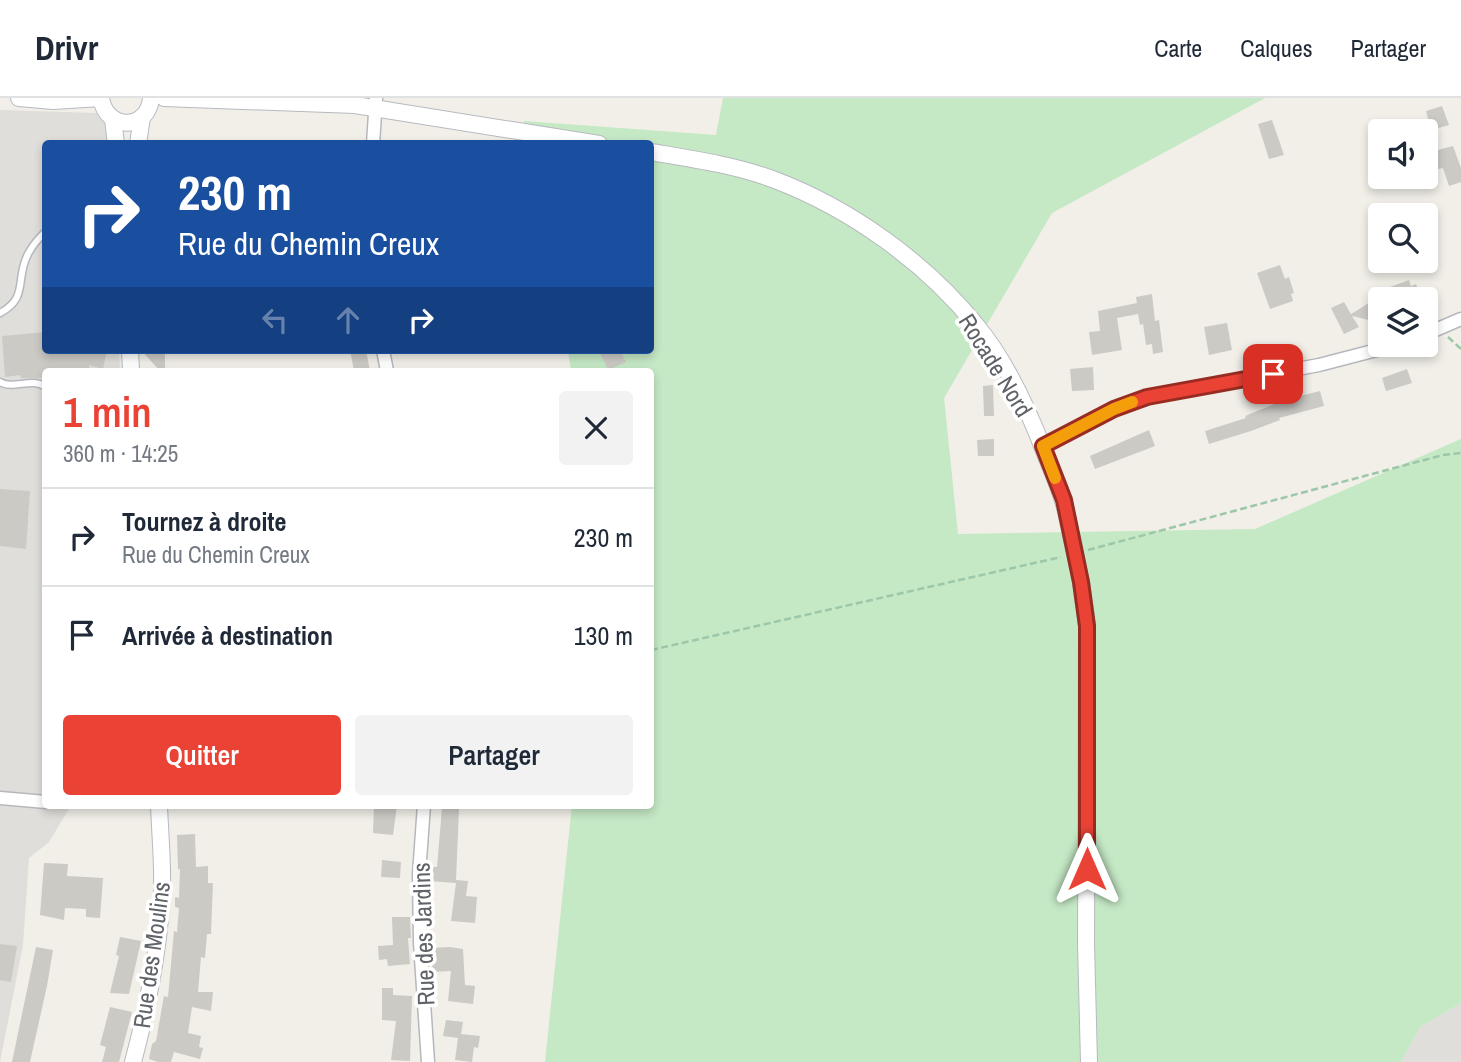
<!DOCTYPE html>
<html lang="fr">
<head>
<meta charset="utf-8">
<style>
	body { margin:0; font-family:"Archivo Narrow",sans-serif; background:#f2f2f3; color:#1f2937; height:100vh; display:flex; flex-direction:column; font-size:26px; white-space:nowrap }
	* { box-sizing:border-box; margin:0 }
	p { font-size:23px; color:#747a83 }
	.icon { flex:none; width:38px; height:38px; fill:none; stroke:currentColor; stroke-width:2; stroke-linecap:round; stroke-linejoin:round }
	.map { position:relative; flex:1; overflow:hidden }
	.side { position:absolute; left:42px; top:270px; width:612px; height:441px; display:flex; flex-direction:column; background:#fff; border-radius:7px; box-shadow:0 4px 10px #0003 }
	.side>* { flex:none }
	.top-card { position:absolute; left:42px; top:42px; width:612px; height:214px; border-radius:7px; box-shadow:0 4px 10px #0003; background:#1a4fa0; color:#fff; overflow:hidden }
	.tools { position:absolute; left:1368px; top:21px; display:grid; gap:14px }
	.tools a { display:grid; place-items:center; width:70px; height:70px; border-radius:7px; background:#fff; box-shadow:0 4px 10px #0003; font-size:35px }
	.pin { position:absolute; display:grid; place-items:center; width:60px; height:60px; color:#fff; margin:-30px; border-radius:14px; box-shadow:0 4px 10px #0006 }
	.me { position:absolute; width:77px; margin:-38px; rotate:0deg; stroke-linejoin:round; filter:drop-shadow(0 0 5px #0008) }
	.turn { display:flex; align-items:center; gap:24px; height:147px; padding:0 21px; font-size:32px }
	.turn .icon { width:91px; height:91px; stroke-width:2.5 }
	.turn b { display:block; font-size:49px; line-height:60px }
	.lanes { display:flex; align-items:center; height:66px; padding:0 21px; background:#0003; justify-content:center; gap:35px; direction:ltr }
	.lanes .off { opacity:.35 }
	.round { display:grid; place-items:center; flex:none; width:74px; height:74px; border-radius:7px; background:#f2f2f3 }
	.summary { display:flex; align-items:center; justify-content:space-between; height:119px; padding:0 21px }
	h1 { font-size:42px; font-weight:600; line-height:52px; color:#ea4335 }
	.cta { display:flex; gap:14px; margin-top:auto; padding:14px 21px }
	.cta a { flex:1; height:80px; border-radius:7px; background:#ea4335; color:#fff; font-size:28px; font-weight:600; line-height:80px; text-align:center }
	.cta a+a { background:#f2f2f3; color:#1f2937 }
	ul { padding:0; list-style:none }
	li { display:flex; align-items:center; gap:21px; height:98px; padding:0 21px; border-top:2px solid #e0e1e3 }
	li div { flex:1 }
	li b { display:block; font-size:26px }
	li em { font-style:normal }
	header { display:flex; align-items:center; gap:42px; box-sizing:border-box; height:98px; padding:0 35px; background:#fff; border-bottom:2px solid #e0e1e3 }
	header strong { font-size:33px }
	nav { display:flex; gap:38px; margin-inline-start:auto; font-size:24px }
	.map>svg:first-child { display:block }
</style>
</head>
<body>
<header>
<strong>Drivr</strong>
<nav><a>Carte</a><a>Calques</a><a>Partager</a></nav>
</header>
<div class="map">
<svg width="1461" height="964" viewBox="0 0 1461 964">
	<rect width="100%" height="100%" fill="#f1efe8"/>
	<!-- industrial -->
	<g fill="#e0deda">
		<polygon points="0,12 96,15 109,31 110,45 46,46 46,252 119,252 120,273 46,273 46,707 69,707 70,709 49,744 29,760 23,847 0,964"/>
		<polygon points="1461,905 1461,964 1401,964 1420,929"/>
	</g>
	<!-- green -->
	<polygon fill="#c5e8c5" points="723,0 1265,0 1052,115 944,300 958,436 1255,431 1461,341 1461,905 1420,929 1401,964 545,964 572,707 651,707 651,273 571,273 568,252 651,252 651,46 529,45 524,23 716,37"/>
	<!-- building -->
	<g fill="#cccac5">
		<polygon points="1442,8 1449,27 1431,32 1426,13"/>
		<polygon points="1272,22 1284,57 1269,61 1258,26"/>
		<polygon points="1426,47 1438,52 1453,48 1461,70 1461,84 1449,88 1443,70 1438,71 1435,61 1426,64"/>
		<polygon points="1280,167 1285,181 1289,179 1294,195 1291,196 1293,203 1270,211 1257,175"/>
		<polygon points="1409,182 1411,188 1416,186 1422,201 1392,201 1387,190"/>
		<polygon points="1152,196 1155,223 1159,222 1163,254 1153,256 1152,246 1146,247 1143,226 1140,227 1138,216 1117,220 1122,252 1092,257 1089,234 1100,233 1098,213 1137,205 1136,199"/>
		<polygon points="1344,204 1351,216 1369,205 1381,225 1352,218 1359,229 1344,236 1331,210"/>
		<polygon points="1227,225 1232,252 1209,257 1204,229"/>
		<polygon points="46,234 46,252 107,252 103,271 89,267 89,273 46,273 46,279 36,280 21,280 20,277 5,279 2,238"/>
		<polygon points="141,252 165,252 165,273 160,273"/>
		<polygon points="350,252 366,252 370,273 354,273"/>
		<polygon points="599,252 620,252 626,264 608,272"/>
		<polygon points="1093,269 1094,292 1072,293 1070,271"/>
		<polygon points="1407,271 1412,285 1386,293 1382,280"/>
		<polygon points="993,287 994,318 984,318 983,288"/>
		<polygon points="1320,293 1324,308 1279,320 1280,322 1251,333 1209,346 1205,333 1246,320 1245,318 1284,302"/>
		<polygon points="1149,332 1155,348 1095,371 1090,358"/>
		<polygon points="994,341 994,358 978,358 977,342"/>
		<polygon points="0,391 30,393 26,451 0,448"/>
		<polygon points="374,707 397,707 393,737 373,735"/>
		<polygon points="442,710 459,711 456,782 468,783 466,798 477,799 475,825 451,823 456,785 429,783 430,769 437,769"/>
		<polygon points="195,736 196,769 208,768 208,785 213,785 211,836 207,836 205,860 201,859 198,894 213,894 211,913 192,909 188,935 201,938 199,949 203,950 200,961 174,954 171,964 158,964 149,961 152,946 156,943 164,898 168,899 174,833 177,834 179,810 175,809 175,799 179,800 180,771 178,771 177,737"/>
		<polygon points="382,762 401,764 400,780 381,779"/>
		<polygon points="44,765 68,766 67,778 103,780 100,820 86,819 86,811 65,810 64,822 40,817"/>
		<polygon points="392,819 410,819 411,840 408,840 410,866 388,868 387,861 379,862 378,848 393,847"/>
		<polygon points="120,839 141,843 129,896 110,895 119,858 116,857"/>
		<polygon points="0,846 17,848 11,884 0,882"/>
		<polygon points="36,849 53,852 47,888 30,964 12,964"/>
		<polygon points="450,849 463,851 465,887 475,888 473,906 448,903 451,873 433,874 431,850"/>
		<polygon points="382,890 393,890 393,897 412,898 410,963 391,962 396,923 382,922"/>
		<polygon points="110,909 132,914 119,964 102,964 106,949 100,947"/>
		<polygon points="446,922 463,924 461,936 480,938 478,950 474,949 472,964 455,962 458,940 443,938"/>
	</g>
	<g fill="none" stroke-linecap="round" stroke-linejoin="round">
		<defs>
			<g id="lane">
				<path d="M0 215C29 200 15 180 28 156 32 148 39 140 46 133"/>
				<path d="M0 284C14 292 31 279 46 289"/>
			</g>
			<g id="street">
				<polyline points="373,46 376,0"/>
				<polyline points="1426,236 1461,221"/>
				<polyline points="383,252 387,273"/>
				<polyline points="1043,348 1114,311 1147,299 1319,267 1396,247"/>
				<polyline points="0,700 46,704"/>
				<polyline points="424,707 419,776 420,845 428,964"/>
			</g>
			<g id="secondary">
				<polyline points="19,0 53,3 101,0"/>
				<path d="M101 0C106 33 148 33 151 0"/>
				<polyline points="164,0 355,7 599,46"/>
				<polyline points="113,21 116,46"/>
				<polyline points="138,46 142,19"/>
				<path d="M651 54C693 61 735 67 775 82 851 111 925 164 976 227 1005 261 1030 316 1046 358 1054 378 1063 397 1067 418"/>
				<polyline points="130,252 131,273"/>
				<polyline points="1087,528 1086,846 1089,964"/>
				<path d="M133 964C148 908 159 852 162 794 163 765 160 736 159 707"/>
			</g>
		</defs>
		<!-- lane casing -->
		<use href="#lane" stroke="#b5b8bc" stroke-width="9"/>
		<!-- street casing -->
		<use href="#street" stroke="#b5b8bc" stroke-width="15"/>
		<!-- secondary casing -->
		<use href="#secondary" stroke="#b6babf" stroke-width="18"/>
		<!-- path -->
		<g stroke="#9cc7a9" stroke-width="2.5" stroke-dasharray="7 3.5" stroke-linecap="butt">
			<polyline points="1448,239 1461,251"/>
			<polyline points="1088,452 1443,357 1461,355"/>
			<polyline points="651,552 1061,459"/>
		</g>
		<!-- lane -->
		<use href="#lane" stroke="#fff" stroke-width="6"/>
		<!-- street -->
		<use href="#street" stroke="#fff" stroke-width="12"/>
		<!-- secondary -->
		<use href="#secondary" stroke="#fff" stroke-width="16"/>
		<defs>
			<polyline id="secondary-bridge" points="1067,418 1081,484 1087,528"/>
		</defs>
		<!-- secondary-bridge casing -->
		<use href="#secondary-bridge" stroke="#b6babf" stroke-width="18" stroke-linecap="butt"/>
		<!-- secondary-bridge -->
		<use href="#secondary-bridge" stroke="#fff" stroke-width="16"/>
	</g>
	<g fill="none" stroke-linecap="round" stroke-linejoin="round">
		<defs>
			<polyline id="route" points="1087,771 1087,528 1081,484 1064,402 1043,348 1114,311 1147,299 1273,276"/>
		</defs>
		<!-- route casing -->
		<use href="#route" stroke="#982c22" stroke-width="18"/>
		<!-- route -->
		<use href="#route" stroke="#ea4335" stroke-width="12"/>
		<!-- slow -->
		<polyline stroke="#f59e0b" stroke-width="12" points="1055,380 1043,348 1114,311 1132,304"/>
	</g>
	<g text-anchor="middle" dominant-baseline="central" stroke-width="7" stroke-linejoin="round" paint-order="stroke">
		<!-- street labels -->
		<g font-size="24" fill="#5f6368" stroke="#fff">
			<text transform="translate(996 267) rotate(58)">Rocade Nord</text>
			<text transform="translate(423 836) rotate(-92)">Rue des Jardins</text>
			<text transform="translate(151 857) rotate(-82)">Rue des Moulins</text>
		</g>
	</g>
</svg>
<div class="tools">
<a><svg class="icon" aria-label="sound" viewBox="0 0 24 24"><path d="M4 9h4l5-4v14l-5-4H4zM17 9q2 3 0 6"/></svg></a>
<a><svg class="icon" aria-label="search" viewBox="0 0 24 24"><circle cx="10" cy="10" r="6"/><path d="M15 15l6 6"/></svg></a>
<a><svg class="icon" aria-label="layers" viewBox="0 0 24 24"><path d="M12 4l9 5-9 5-9-5zM3 14l9 5 9-5"/></svg></a>
</div>
<div class="pin" style="left:1273px;top:276px;background:#d93025"><svg class="icon" aria-label="arrive" viewBox="0 0 24 24"><path d="M6 21V4h12l-3 4 3 4H6"/></svg></div>
<svg class="me" style="left:1087px;top:771px" viewBox="-20 -20 40 40"><path d="M0-17L14 15 0 8-14 15z" fill="#ea4335" stroke="#fff" stroke-width="4"/></svg>
<div class="top-card">
<div class="turn"><svg class="icon" aria-label="right" viewBox="0 0 24 24"><path d="M7 20v-9h11M14 6l5 5-5 5"/></svg><div><b>230 m</b>Rue du Chemin Creux</div></div>
<div class="lanes"><svg class="icon off" aria-label="left" viewBox="0 0 24 24"><path d="M17 20v-9H6M10 6l-5 5 5 5"/></svg><svg class="icon off" aria-label="ahead" viewBox="0 0 24 24"><path d="M12 20V5M6 11l6-6 6 6"/></svg><svg class="icon" aria-label="right" viewBox="0 0 24 24"><path d="M7 20v-9h11M14 6l5 5-5 5"/></svg></div>
</div>
<section class="side">
<div class="summary"><div><h1>1 min</h1><p>360 m · 14:25</p></div><a class="round"><svg class="icon" aria-label="close" viewBox="0 0 24 24"><path d="M6 6l12 12M18 6L6 18"/></svg></a></div>
<ul>
<li><svg class="icon" aria-label="right" viewBox="0 0 24 24"><path d="M7 20v-9h11M14 6l5 5-5 5"/></svg><div><b>Tournez à droite</b><p>Rue du Chemin Creux</p></div><em>230 m</em></li>
<li><svg class="icon" aria-label="arrive" viewBox="0 0 24 24"><path d="M6 21V4h12l-3 4 3 4H6"/></svg><div><b>Arrivée à destination</b></div><em>130 m</em></li>
</ul>
<div class="cta"><a>Quitter</a><a>Partager</a></div>
</section>
</div>
</body>
</html>
